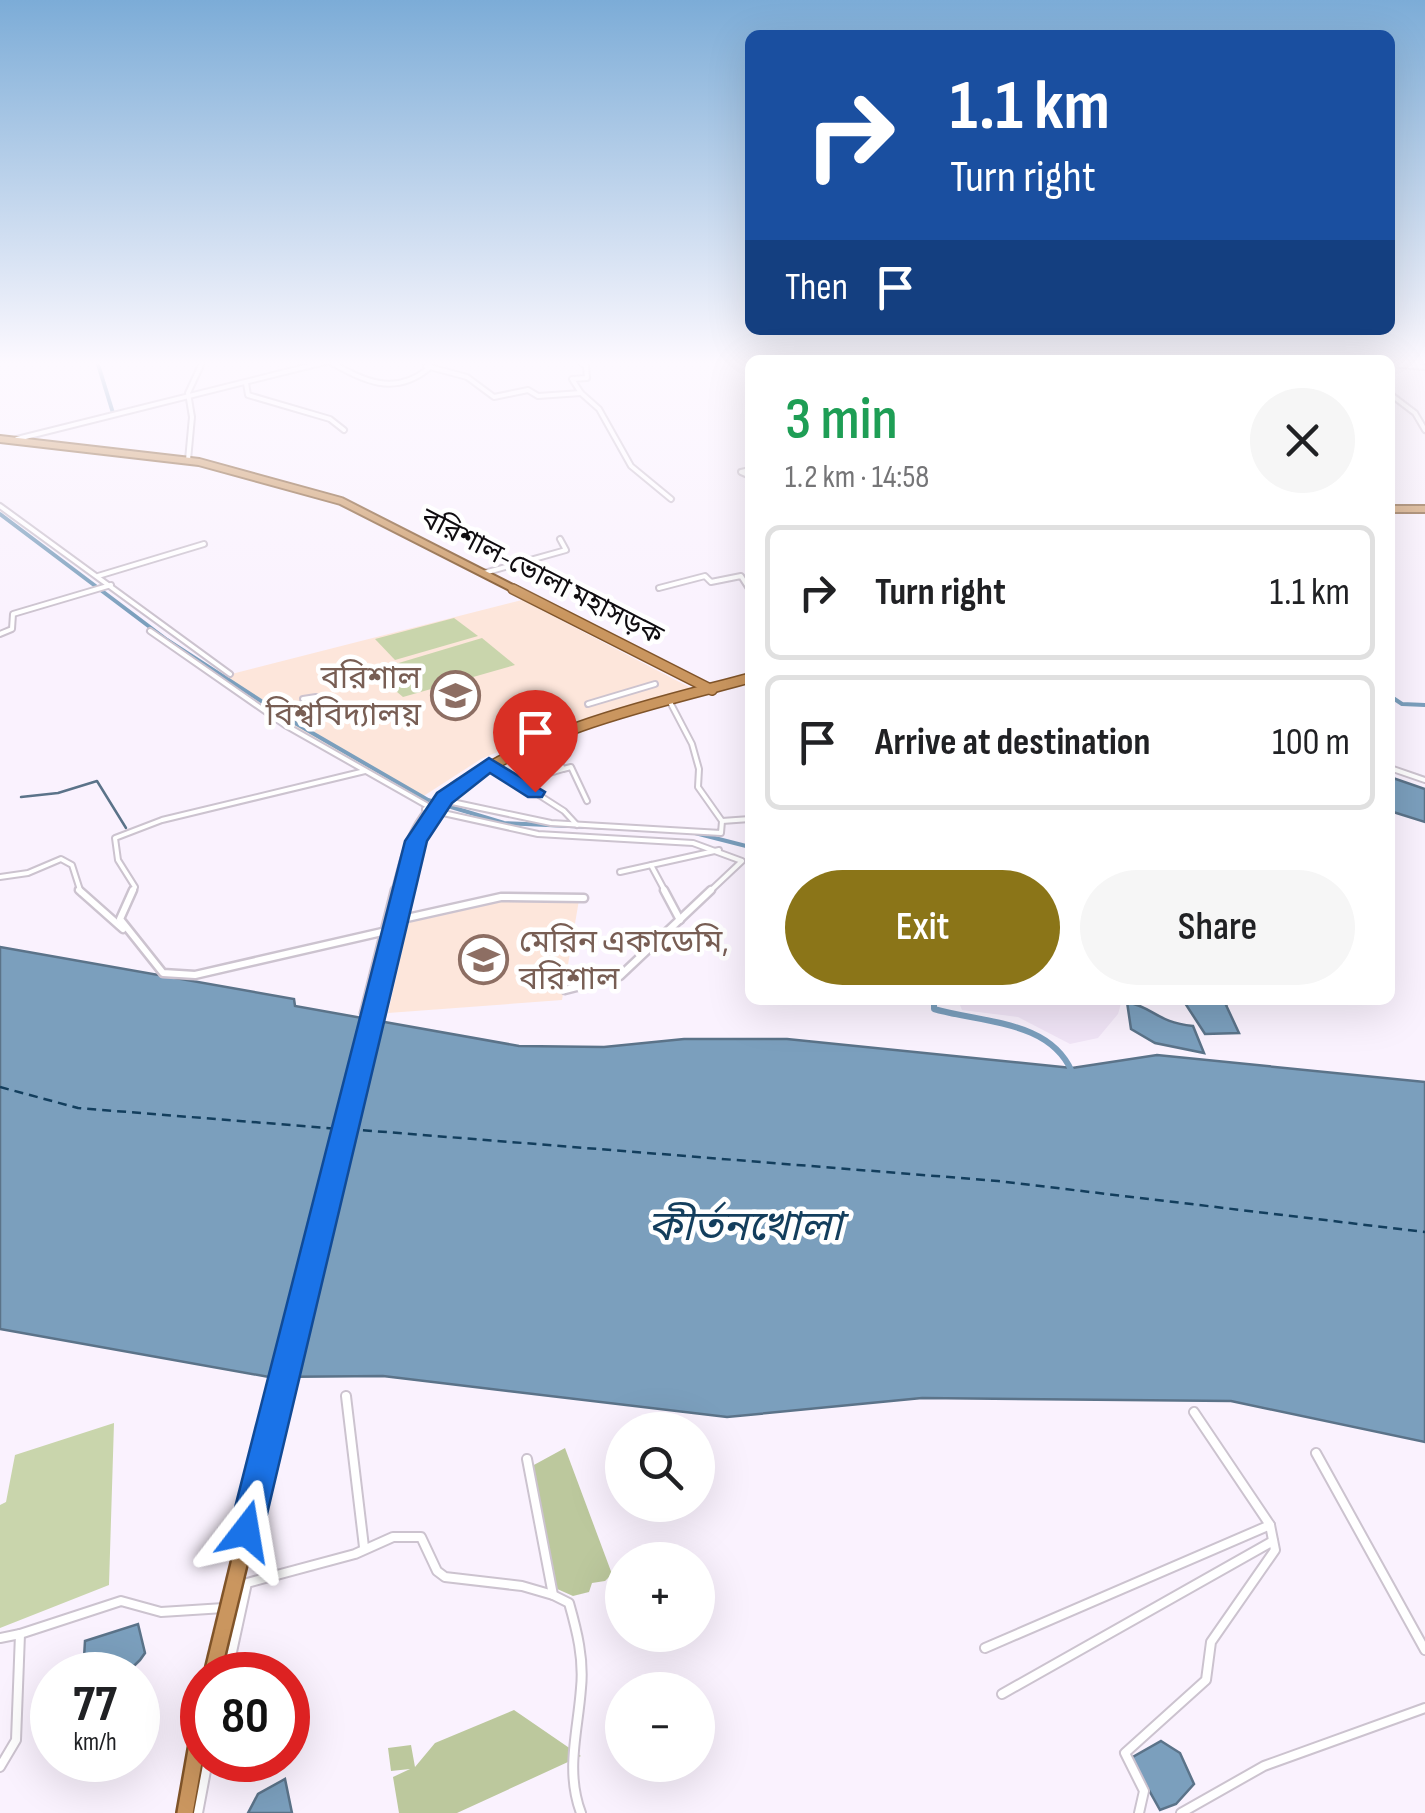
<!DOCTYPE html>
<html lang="en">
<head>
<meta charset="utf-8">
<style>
	body { margin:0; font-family:"Sofia Sans Condensed","Noto Sans Bengali",sans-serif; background:#f6f6f6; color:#202124; height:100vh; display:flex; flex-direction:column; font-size:38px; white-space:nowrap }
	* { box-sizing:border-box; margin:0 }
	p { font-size:32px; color:#757577 }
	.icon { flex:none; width:55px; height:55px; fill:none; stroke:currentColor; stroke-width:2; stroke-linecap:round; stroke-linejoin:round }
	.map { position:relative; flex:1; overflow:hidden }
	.details { position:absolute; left:745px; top:355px; width:650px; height:650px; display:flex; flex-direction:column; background:#fff; border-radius:15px; box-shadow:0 10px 40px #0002 }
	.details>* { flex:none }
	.guide { position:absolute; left:745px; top:30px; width:650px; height:305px; border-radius:15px; box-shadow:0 10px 40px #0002; background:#1a4fa0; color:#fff; overflow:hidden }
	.fabs { position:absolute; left:605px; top:1412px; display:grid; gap:20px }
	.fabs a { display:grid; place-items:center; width:110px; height:110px; border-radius:50%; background:#fff; box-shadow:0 10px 40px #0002; font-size:50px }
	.speed { position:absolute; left:30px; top:1652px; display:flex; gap:20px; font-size:50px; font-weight:700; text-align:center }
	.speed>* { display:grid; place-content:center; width:130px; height:130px; border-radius:50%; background:#fff; box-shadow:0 10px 40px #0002; line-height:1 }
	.speed small { font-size:25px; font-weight:400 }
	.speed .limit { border:15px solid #d22; background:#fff; color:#111 }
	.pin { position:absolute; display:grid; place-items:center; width:85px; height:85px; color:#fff; margin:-102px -42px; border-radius:50% 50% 50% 0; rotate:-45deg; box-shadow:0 0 10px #0007 }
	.pin .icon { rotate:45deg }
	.me { position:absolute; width:110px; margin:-55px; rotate:14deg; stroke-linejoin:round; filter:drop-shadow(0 0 8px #0008) }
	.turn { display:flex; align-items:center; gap:35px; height:210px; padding:0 40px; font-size:45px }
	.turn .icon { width:130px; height:130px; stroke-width:2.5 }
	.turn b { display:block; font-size:70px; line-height:85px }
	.then { display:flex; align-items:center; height:95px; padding:0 40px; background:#0003; gap:20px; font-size:38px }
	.round { display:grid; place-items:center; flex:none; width:105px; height:105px; border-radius:52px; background:#f6f6f6 }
	.headline { display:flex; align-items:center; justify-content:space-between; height:170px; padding:0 40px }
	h1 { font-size:60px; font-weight:600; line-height:75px; color:#1e9e55 }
	.button { display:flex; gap:20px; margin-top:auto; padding:20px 40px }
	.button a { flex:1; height:115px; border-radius:60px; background:#8b7518; color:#fff; font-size:40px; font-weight:600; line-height:115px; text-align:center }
	.button a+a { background:#f6f6f6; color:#202124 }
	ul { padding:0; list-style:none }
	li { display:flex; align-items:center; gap:30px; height:135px; margin:0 20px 15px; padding:0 20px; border:5px solid #e0e0e0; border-radius:15px }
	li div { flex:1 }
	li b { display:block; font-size:38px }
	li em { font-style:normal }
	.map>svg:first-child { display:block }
</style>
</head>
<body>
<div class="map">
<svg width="1425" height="1813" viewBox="0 0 1425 1813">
	<rect width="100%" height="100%" fill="#faf2fe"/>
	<!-- built -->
	<polygon fill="#f1e5f7" points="958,1000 1122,1000 1118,1014 1098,1038 1070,1044 1018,1017 962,1010"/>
	<!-- education -->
	<g fill="#fde6db">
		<polygon points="522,600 691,688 536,736 481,759 419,799 316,742 216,678"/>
		<polygon points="493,900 579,900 562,1000 388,1013 409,920"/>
	</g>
	<!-- green -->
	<g fill="#c9d5ac">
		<polygon points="454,618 478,636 395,660 375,639"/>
		<polygon points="482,638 515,665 403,697 372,671"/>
		<polygon points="114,1423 109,1585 0,1628 0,1505 6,1502 15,1455"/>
	</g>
	<!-- forest -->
	<g fill="#bcc89d">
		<polygon points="565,1448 612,1574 605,1581 592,1583 589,1592 573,1596 555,1588 532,1466"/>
		<polygon points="514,1710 581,1756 457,1813 399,1813 393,1777 410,1769 391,1771 388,1748 411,1745 415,1767 435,1743"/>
	</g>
	<!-- water -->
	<g fill="#7b9fbd" stroke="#5b7389" stroke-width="2.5">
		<polygon points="1390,777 1425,789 1425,822 1390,811"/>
		<polygon points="0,947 294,999 295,1006 519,1046 604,1047 684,1039 787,1039 1072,1068 1157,1055 1425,1082 1425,1442 1231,1401 922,1398 727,1417 383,1376 269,1377 0,1329"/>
		<polygon points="1183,1000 1235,1000 1226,1005 1239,1033 1205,1034"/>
		<path d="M1127 1002C1155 1008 1156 1022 1193 1026L1204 1053 1155 1043 1131 1029Z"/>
		<path d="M138 1624 145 1653C130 1678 108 1675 83 1675L85 1641Z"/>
		<polygon points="1161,1741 1180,1753 1194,1784 1176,1804 1160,1810 1131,1758"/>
		<polygon points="285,1779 292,1813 248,1813 258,1794"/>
	</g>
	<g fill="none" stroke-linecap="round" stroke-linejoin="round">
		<!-- stream -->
		<polyline stroke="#5b7389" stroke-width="2.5" points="21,797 58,793 97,781 126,828"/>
		<!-- canal-far1 -->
		<g stroke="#7b9fbd" stroke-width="4">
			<polyline points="97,361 113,413"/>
			<polyline points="0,514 167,640 295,723 428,800 504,823 614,828"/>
			<polyline points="1390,696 1402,704 1425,705"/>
			<polyline points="695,833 750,847"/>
		</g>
		<!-- canal -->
		<path stroke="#7b9fbd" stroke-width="6" d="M934 1000V1009C982 1023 1050 1020 1072 1072"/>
		<!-- ferry -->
		<g stroke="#133e5d" stroke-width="2.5" stroke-dasharray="9 6" stroke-linecap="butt">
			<polyline points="0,1087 78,1108 340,1129"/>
			<polyline points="348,1129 998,1181 1425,1232"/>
		</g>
		<defs>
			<g id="minor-far2">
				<path d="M328 361C363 380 393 397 428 369"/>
				<polyline points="433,361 426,366 467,377 494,397 528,390 538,396 581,393 572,379 587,378 586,366 579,361"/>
				<polyline points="1390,364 1425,367"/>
				<polyline points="246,383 248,395 330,419 344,430"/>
				<polyline points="581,393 599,409 631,466 671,499"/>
				<polyline points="1390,394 1415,413 1425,430"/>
				<polyline points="17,439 329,361"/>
				<polyline points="188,460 192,417 188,393 203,361"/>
				<polyline points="750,470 741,472 750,476"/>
				<polyline points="0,506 230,674"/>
				<polyline points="484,573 566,550 560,539"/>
				<polyline points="98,576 204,544"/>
				<polyline points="659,588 705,576 711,582 741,576 750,590"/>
				<polyline points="150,631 285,725 426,805"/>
				<polyline points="0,634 12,629 13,614 111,585"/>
				<polyline points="303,699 316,697"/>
				<polyline points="588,704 655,684"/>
				<polyline points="546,739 563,769 571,767 587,801"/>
				<polyline points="492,765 564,811 577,825"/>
				<polyline points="1390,768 1425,780"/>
				<polyline points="543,775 563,769"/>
				<polyline points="453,796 452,802 551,823 721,833 722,821 698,787 699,769 692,744 670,702"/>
				<polyline points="425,809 538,834 693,843 742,861 708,893"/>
				<polyline points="722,821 750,819"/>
				<polyline points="651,865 666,893"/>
				<polyline points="620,872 719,850"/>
				<polyline points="0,877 28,873 61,859 72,865 81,893"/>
				<polyline points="132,893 135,887 118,860 115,838 162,820 365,771"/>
				<path d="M394 893C407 842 414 813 458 782"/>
			</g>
			<g id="minor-far1">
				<polyline points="79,890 123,929"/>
				<polyline points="133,890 120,919 163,973 195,975 382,932"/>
				<polyline points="664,890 680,920"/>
				<polyline points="398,920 501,897 584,898"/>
				<polyline points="565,990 620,976 711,890"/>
				<polyline points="364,1013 395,890"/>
			</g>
			<g id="minor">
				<polyline points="346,1396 364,1547"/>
				<polyline points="1316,1453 1425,1650"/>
				<path d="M527 1459 553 1595 569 1603C577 1631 584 1659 581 1688 578 1731 565 1771 581 1813"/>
				<polyline points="20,1634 121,1601 161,1612 224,1608"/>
				<polyline points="0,1638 20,1634 16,1740 0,1767"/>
				<polyline points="985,1648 1270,1525"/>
				<polyline points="227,1675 247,1583 355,1554 393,1537 421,1537 437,1571 445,1577 522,1586 553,1595"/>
				<polyline points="1002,1694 1273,1541"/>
				<polyline points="198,1813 208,1760"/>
				<polyline points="1139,1813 1144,1791 1125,1753 1206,1680 1211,1642 1275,1550 1270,1525 1194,1412"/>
				<polyline points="1181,1813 1264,1766 1425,1708"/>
			</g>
			<g id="trunk-far2">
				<polyline points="0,439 199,462 341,501 518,591"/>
				<polyline points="1390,509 1425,509"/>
			</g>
			<g id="trunk-far1">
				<polyline points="513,589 712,690"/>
				<path d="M457 787C545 727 649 705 750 678"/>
			</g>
			<polyline id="trunk" points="185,1813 202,1716"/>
		</defs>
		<!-- minor-far2 casing -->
		<use href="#minor-far2" stroke="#ccc3cf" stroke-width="8"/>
		<!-- minor-far1 casing -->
		<use href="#minor-far1" stroke="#ccc3cf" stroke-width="11"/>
		<!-- minor casing -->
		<use href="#minor" stroke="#ccc3cf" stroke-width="12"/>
		<!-- trunk-far2 casing -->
		<use href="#trunk-far2" stroke="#805429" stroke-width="10"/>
		<!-- trunk-far1 casing -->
		<use href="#trunk-far1" stroke="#805429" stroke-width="12"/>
		<!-- trunk casing -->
		<use href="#trunk" stroke="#805429" stroke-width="20"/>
		<!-- minor-far2 -->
		<use href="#minor-far2" stroke="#fff" stroke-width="4"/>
		<!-- minor-far1 -->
		<use href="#minor-far1" stroke="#fff" stroke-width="6"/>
		<!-- minor -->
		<use href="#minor" stroke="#fff" stroke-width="8"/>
		<!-- trunk-far2 -->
		<use href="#trunk-far2" stroke="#ca965f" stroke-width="6"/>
		<!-- trunk-far1 -->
		<use href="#trunk-far1" stroke="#ca965f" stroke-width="9"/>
		<!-- trunk -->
		<use href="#trunk" stroke="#ca965f" stroke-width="15"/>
		<defs>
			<path id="trunk-bridge-far2" d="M402 893C412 850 427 820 457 787"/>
			<polyline id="trunk-bridge-far1" points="305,1290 402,890"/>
			<polyline id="trunk-bridge" points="212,1675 306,1288"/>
		</defs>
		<!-- trunk-bridge-far2 casing -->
		<use href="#trunk-bridge-far2" stroke="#805429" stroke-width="12" stroke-linecap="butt"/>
		<!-- trunk-bridge-far1 casing -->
		<use href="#trunk-bridge-far1" stroke="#805429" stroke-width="16" stroke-linecap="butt"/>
		<!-- trunk-bridge casing -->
		<use href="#trunk-bridge" stroke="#805429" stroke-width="20" stroke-linecap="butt"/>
		<!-- trunk-bridge-far2 -->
		<use href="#trunk-bridge-far2" stroke="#ca965f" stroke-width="9"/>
		<!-- trunk-bridge-far1 -->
		<use href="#trunk-bridge-far1" stroke="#ca965f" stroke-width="11"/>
		<!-- trunk-bridge -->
		<use href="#trunk-bridge" stroke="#ca965f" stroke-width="15"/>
	</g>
	<!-- sky -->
	<linearGradient id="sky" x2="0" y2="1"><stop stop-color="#7cacd7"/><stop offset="0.59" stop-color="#fdf9ff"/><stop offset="1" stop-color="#fdf9ff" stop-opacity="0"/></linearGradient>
	<rect width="1425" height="615" fill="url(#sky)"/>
	<!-- route -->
	<polygon fill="#1a73e8" stroke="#114b97" stroke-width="2.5" points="489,758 545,792 542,797 528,797 490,773 452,803 427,841 263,1531 258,1543 246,1548 234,1543 229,1531 405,841 437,793"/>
	<!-- icons -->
	<defs>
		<symbol id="university-ring" viewBox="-11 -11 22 22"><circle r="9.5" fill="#fff" stroke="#8d6e63" stroke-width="1.5"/><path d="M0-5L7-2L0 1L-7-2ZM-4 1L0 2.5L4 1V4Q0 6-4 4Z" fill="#8d6e63"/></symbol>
	</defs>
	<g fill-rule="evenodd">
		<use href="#university-ring" x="428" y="668" width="55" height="55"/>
		<use href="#university-ring" x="456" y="932" width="55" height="55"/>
	</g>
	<g text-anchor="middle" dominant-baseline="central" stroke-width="9" stroke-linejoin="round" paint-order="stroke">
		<!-- far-street labels -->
		<g font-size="28" fill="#0f0c10" stroke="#fff">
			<text transform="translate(542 577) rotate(27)">বরিশাল-ভোলা মহাসড়ক</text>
		</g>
		<!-- education labels -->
		<g font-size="32" fill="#785e54" stroke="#fff" text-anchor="end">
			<text x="421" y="678">বরিশাল<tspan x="421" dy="37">বিশ্ববিদ্যালয়</tspan></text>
			<text x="519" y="942" text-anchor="start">মেরিন একাডেমি,<tspan x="519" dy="37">বরিশাল</tspan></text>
		</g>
		<!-- near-water labels -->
		<g font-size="42" font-style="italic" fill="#133e5d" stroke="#fff">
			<text x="745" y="1227">কীর্তনখোলা</text>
		</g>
	</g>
</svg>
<div class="fabs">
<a><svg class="icon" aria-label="search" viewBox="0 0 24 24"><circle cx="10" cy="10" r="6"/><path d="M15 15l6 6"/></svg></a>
<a>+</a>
<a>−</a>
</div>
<div class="speed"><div>77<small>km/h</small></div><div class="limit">80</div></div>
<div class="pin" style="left:535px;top:792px;background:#d93025"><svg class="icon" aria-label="arrive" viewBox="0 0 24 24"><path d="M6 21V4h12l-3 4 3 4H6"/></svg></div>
<svg class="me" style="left:246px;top:1531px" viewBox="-20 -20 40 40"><path d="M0-17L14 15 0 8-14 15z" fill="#1a73e8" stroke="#fff" stroke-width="4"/></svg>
<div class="guide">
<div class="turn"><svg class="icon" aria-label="right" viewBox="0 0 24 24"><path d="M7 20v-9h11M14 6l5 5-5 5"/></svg><div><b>1.1 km</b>Turn right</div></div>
<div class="then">Then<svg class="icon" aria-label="arrive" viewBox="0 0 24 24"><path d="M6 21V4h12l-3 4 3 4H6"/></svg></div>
</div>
<section class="details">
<div class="headline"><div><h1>3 min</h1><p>1.2 km · 14:58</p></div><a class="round"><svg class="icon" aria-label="close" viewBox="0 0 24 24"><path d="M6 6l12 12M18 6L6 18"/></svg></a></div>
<ul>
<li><svg class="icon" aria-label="right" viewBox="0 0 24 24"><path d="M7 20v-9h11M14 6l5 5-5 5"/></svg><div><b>Turn right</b></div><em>1.1 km</em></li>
<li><svg class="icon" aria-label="arrive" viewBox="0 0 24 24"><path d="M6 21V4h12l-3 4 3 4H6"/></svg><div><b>Arrive at destination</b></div><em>100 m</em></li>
</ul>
<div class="button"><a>Exit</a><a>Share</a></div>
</section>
</div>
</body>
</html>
